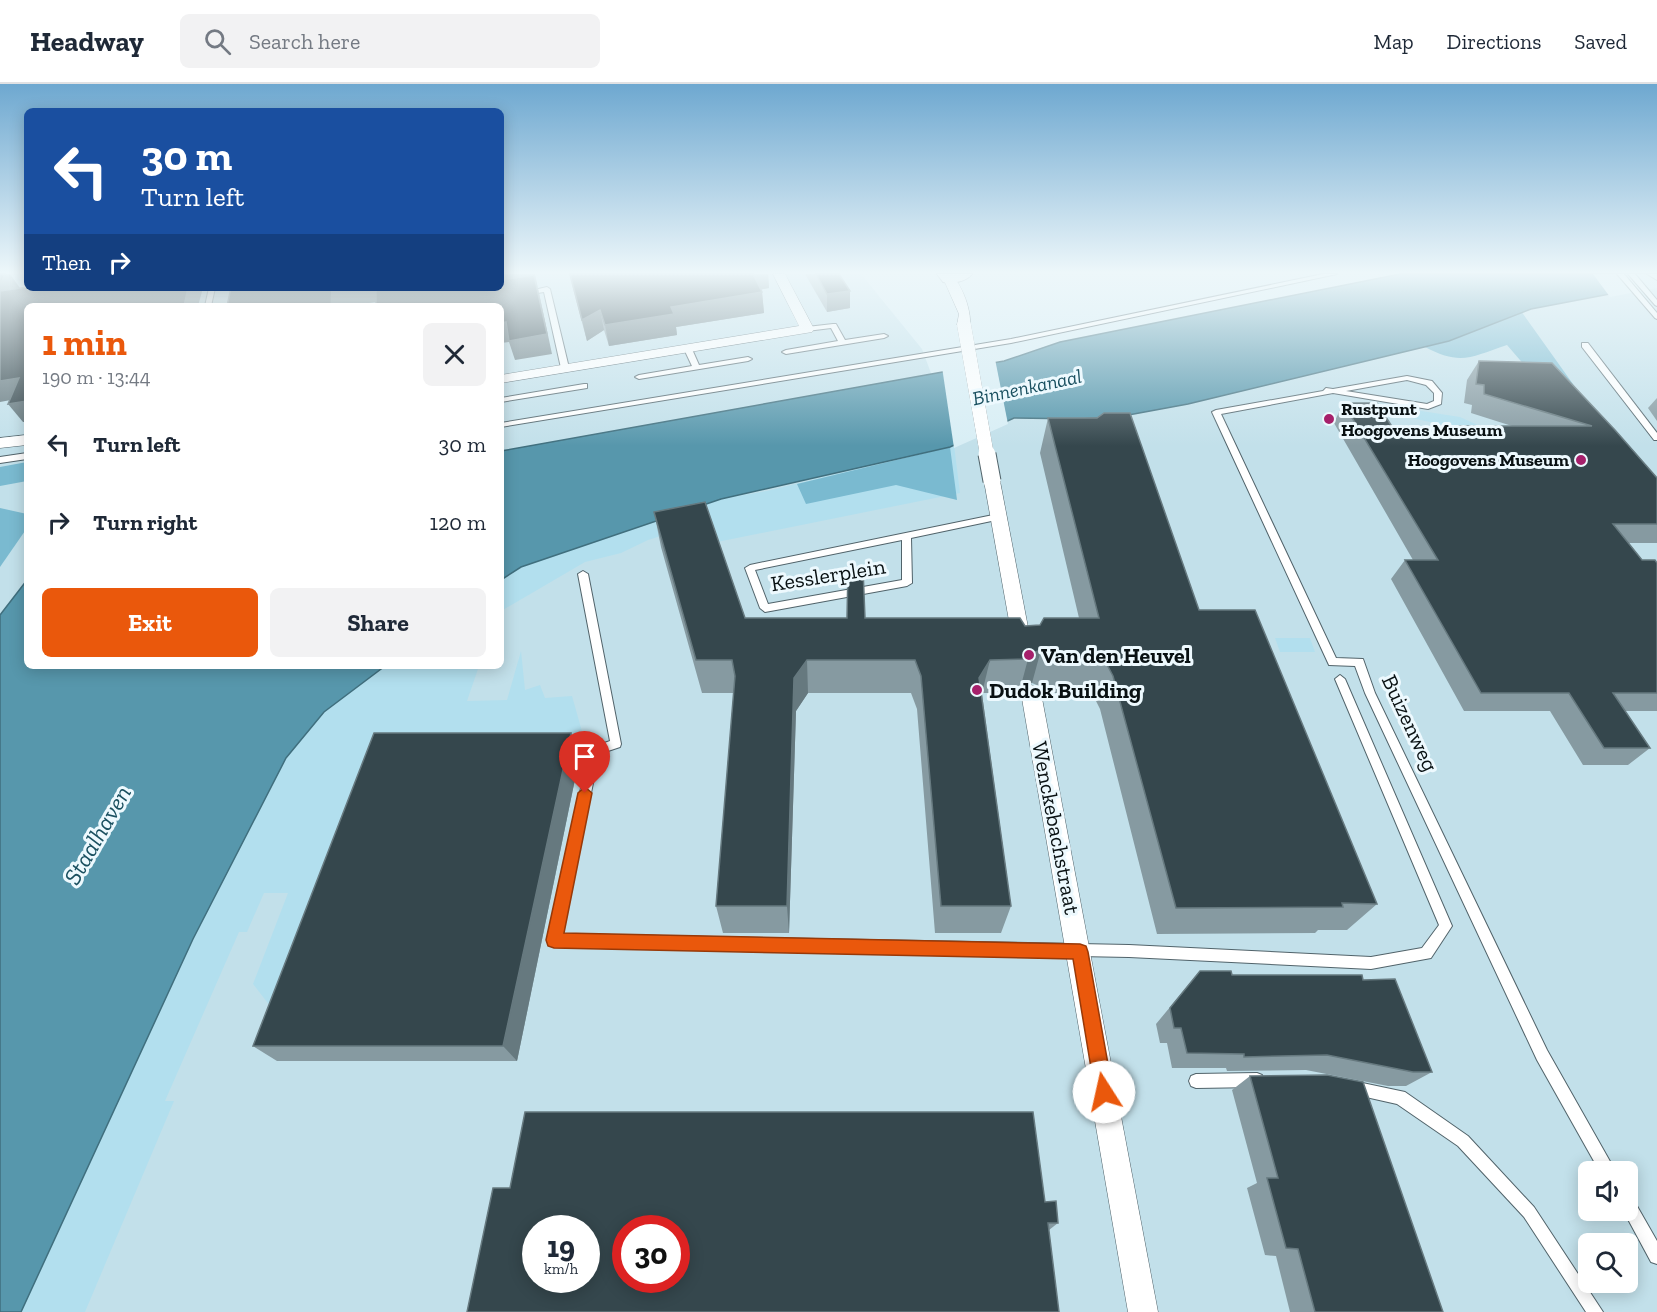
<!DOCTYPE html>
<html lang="en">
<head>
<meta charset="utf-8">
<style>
	body { margin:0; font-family:"Zilla Slab",serif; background:#f2f2f3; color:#1f2937; height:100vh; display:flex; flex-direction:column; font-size:22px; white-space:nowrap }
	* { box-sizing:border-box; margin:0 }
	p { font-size:20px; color:#747a83 }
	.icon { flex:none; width:33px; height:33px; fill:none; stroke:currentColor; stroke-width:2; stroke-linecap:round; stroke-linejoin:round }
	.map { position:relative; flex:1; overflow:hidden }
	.sheet { position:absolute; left:24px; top:219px; width:480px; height:366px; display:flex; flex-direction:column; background:#fff; border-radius:9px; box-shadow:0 3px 15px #0003 }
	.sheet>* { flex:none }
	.guide { position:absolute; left:24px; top:24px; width:480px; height:183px; border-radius:9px; box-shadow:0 3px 15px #0003; background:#1a4fa0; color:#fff; overflow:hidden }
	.controls { position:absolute; left:1578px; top:1077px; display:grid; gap:12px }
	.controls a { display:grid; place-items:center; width:60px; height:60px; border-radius:9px; background:#fff; box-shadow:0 3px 15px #0003; font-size:30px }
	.speed { position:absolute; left:522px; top:1131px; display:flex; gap:12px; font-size:30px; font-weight:700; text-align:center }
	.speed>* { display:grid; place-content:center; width:78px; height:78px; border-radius:50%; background:#fff; box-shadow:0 3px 15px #0003; line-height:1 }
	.speed small { font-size:15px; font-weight:400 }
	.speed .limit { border:9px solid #d22; background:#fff; color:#111 }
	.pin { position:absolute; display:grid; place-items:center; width:51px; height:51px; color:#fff; margin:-62px -26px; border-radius:50% 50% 50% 0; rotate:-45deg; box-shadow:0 0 6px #0007 }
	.pin .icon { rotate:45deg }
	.me { position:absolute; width:66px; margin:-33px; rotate:350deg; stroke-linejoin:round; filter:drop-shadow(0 0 4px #0008) }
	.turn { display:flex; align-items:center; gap:21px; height:126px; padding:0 18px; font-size:27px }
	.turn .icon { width:78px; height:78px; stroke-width:2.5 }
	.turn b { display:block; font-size:42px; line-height:51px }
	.then { display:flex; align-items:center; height:57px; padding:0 18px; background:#0003; gap:12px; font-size:22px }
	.round { display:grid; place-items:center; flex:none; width:63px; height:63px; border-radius:9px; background:#f2f2f3 }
	.overview { display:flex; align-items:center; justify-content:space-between; height:102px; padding:0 18px }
	h1 { font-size:36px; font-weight:700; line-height:45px; color:#ea580c }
	.primary-button { display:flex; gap:12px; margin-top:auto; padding:12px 18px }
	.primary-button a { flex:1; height:69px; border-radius:9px; background:#ea580c; color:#fff; font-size:24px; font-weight:700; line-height:69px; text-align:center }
	.primary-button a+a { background:#f2f2f3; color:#1f2937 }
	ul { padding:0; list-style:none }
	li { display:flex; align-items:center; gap:18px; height:78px; padding:0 18px }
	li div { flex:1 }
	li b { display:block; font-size:22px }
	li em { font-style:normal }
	header { display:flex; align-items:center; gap:36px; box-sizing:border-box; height:84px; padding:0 30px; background:#fff; border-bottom:2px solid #e0e1e3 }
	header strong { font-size:28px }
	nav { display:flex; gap:33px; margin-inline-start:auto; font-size:21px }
	.search { width:420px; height:54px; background:#f2f2f3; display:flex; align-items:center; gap:15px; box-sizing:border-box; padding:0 21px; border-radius:9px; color:#747a83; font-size:22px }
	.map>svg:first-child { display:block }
</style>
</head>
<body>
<header>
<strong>Headway</strong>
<div class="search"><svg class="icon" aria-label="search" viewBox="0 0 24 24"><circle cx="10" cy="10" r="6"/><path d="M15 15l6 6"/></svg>Search here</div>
<nav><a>Map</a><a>Directions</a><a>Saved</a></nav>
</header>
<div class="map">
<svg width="1657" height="1228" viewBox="0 0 1657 1228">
	<rect width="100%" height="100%" fill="#d8eef5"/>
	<!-- built -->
	<path fill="#c2e0ea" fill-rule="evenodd" d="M0 190H27V204H501V190H861L922 265 938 308 1657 190V1228H0ZM27 222H501V582H27ZM1588 1088H1628V1126H1588ZM536 1144H586V1196H536ZM626 1144H676V1196H626ZM1588 1160H1628V1198H1588Z"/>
	<!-- green -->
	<g fill="#b2dfee">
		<polygon points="1370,319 1460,333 1482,343 1484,350 1371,325"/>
		<polygon points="954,361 960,409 717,458 683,445 648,456 621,469 585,478 501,527 501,496 521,483 721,415 767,407"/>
		<polygon points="1275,554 1310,554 1315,568 1280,568"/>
		<polygon points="521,567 525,606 540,601 545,614 572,612 583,651 580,671 389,671 274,927 253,900 288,809 264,809 247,848 239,848 165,1017 174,1017 85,1228 21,1228 193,855 286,674 324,628 385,582 479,582 467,617 507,616"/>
	</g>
	<!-- forest -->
	<g fill="#7abad0">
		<path d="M1521 227 1657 418 1538 297 1507 261C1471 273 1461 282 1425 263L1450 257Z"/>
		<polygon points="950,363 957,416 896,401 806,420 797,400"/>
		<polygon points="27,378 27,397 0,402 0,383"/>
		<polygon points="0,424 27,430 27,444 0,483"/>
	</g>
	<!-- water -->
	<g fill="#5797ac" stroke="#406f7e" stroke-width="1.5">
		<polygon points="1400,190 1657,190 1657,201 1531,225 1449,257 1188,320 1123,332 1080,335 1014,334 950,363 721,415 521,483 501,496 501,367 1004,277 1060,258"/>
		<polygon points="27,496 27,582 385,582 324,628 286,674 193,855 21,1228 0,1228 0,531"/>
	</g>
	<!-- pier -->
	<g fill="#d8eef5">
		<polygon points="1593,190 1657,190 1657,204 1610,213"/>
		<polygon points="995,275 1008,340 954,364 942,283"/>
	</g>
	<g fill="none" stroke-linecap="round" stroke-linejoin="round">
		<defs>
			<g id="lane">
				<polygon points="1323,190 1337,190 1011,259 501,343 501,339 1011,255"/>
				<polygon points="1617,190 1624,190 1657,229 1657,235 1655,234"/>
				<polygon points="1628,190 1635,190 1657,216 1657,222 1655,221"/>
				<polygon points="547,203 550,205 569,284 565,286 561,284 544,208 524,211 521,209"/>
				<polygon points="209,204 215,204 211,222 205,222"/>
				<polygon points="833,240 836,240 845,256 884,250 888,252 884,254 786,270 782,268 786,266 838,257 831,244 807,247 803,245 807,243"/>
				<polygon points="1582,259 1588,259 1657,349 1657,356 1654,356 1582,263"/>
				<polygon points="685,263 691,263 699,281 748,273 752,275 748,277 639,295 635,293 639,291 692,282 684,265"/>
				<path d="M1407 292 1432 297 1442 309 1441 320 1428 325 1333 309 1221 330 1336 574 1363 575 1375 609 1547 966 1616 1088H1600L1537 976 1365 609 1355 582 1329 581 1212 328 1216 326 1323 307 1326 304 1333 305ZM1407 296 1426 301 1434 309V317L1427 320 1346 307Z"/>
				<polygon points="584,300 587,300 587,304 501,318 501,314"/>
				<polygon points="27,369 27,375 0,379 0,373"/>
				<path d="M998 430 1001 431V435L911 454 912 499 907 502 765 528 760 524 745 484 750 481ZM902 456V496L768 520 755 486Z"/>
				<polygon points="583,487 588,490 621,660 620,663 599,670 562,850 1129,861 1371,873 1422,864 1439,841 1335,595 1340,591 1345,595 1452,842 1431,874 1371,885 1129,873 554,862 550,860 548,856 589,667 590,664 610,657 578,490"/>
				<polygon points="1257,989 1262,991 1264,996 1262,1001 1257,1003 1196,1004 1191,1002 1189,997 1191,992 1196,990"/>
				<polygon points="1353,997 1405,1008 1468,1052 1534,1123 1603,1228 1586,1228 1524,1133 1458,1062 1397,1020 1348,1009 1346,1004 1348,999"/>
				<polygon points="1628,1112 1633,1115 1657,1157 1657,1180 1651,1178 1623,1126 1628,1126"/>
			</g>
			<g id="street">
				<polygon points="773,190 785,190 814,245 812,248 501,299 501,291 799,242"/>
				<path d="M949 190C961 195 974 232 969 244L964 245 957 241 959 230 943 194Z"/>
				<polygon points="27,351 27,361 0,364 0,354"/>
				<polygon points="992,392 1000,397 1031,559 1029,564 1015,564 1013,559 984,397"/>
				<polygon points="1031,601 1038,604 1041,609 1158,1228 1128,1228 1021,609 1024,604"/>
			</g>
			<g id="secondary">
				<path d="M937 190H972C966 198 951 200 943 198Z"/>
				<polygon points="1647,190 1657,190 1657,196"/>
			</g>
		</defs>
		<!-- lane casing -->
		<use href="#lane" stroke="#51636a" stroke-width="2"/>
		<!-- street casing -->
		<use href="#street" stroke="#51636a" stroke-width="1"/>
		<!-- secondary casing -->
		<use href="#secondary" stroke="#51636a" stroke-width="2"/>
		<!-- lane -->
		<use href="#lane" fill="#fff" fill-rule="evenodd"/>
		<!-- street -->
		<use href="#street" fill="#fff" fill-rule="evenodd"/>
		<!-- secondary -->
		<use href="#secondary" fill="#fff" fill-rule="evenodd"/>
		<defs>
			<polyline id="street-bridge-far1" points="964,241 987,371"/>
			<polyline id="street-bridge" points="987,370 992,397"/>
		</defs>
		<!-- street-bridge-far1 casing -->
		<use href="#street-bridge-far1" stroke="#51636a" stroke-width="14" stroke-linecap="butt"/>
		<!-- street-bridge casing -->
		<use href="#street-bridge" stroke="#51636a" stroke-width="19" stroke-linecap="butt"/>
		<!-- street-bridge-far1 -->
		<use href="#street-bridge-far1" stroke="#fff" stroke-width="14"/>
		<!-- street-bridge -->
		<use href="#street-bridge" stroke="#fff" stroke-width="17"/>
	</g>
	<!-- wall -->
	<g fill="#869aa1">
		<polygon points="569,190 768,190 769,204 761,205 762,208 764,229 676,243 677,251 609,262 604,246 587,257"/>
		<polygon points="805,190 839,190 850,224 827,228"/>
		<polygon points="1479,277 1552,279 1657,394 1657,459 1629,459 1642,476 1657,479 1657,627 1625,627 1650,664 1628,681 1583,681 1550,627 1464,627 1391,495 1405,476 1413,476 1334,339 1343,319 1398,352 1450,352 1457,342 1512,342 1471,329 1472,321 1464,319 1467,296"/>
		<polygon points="1657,314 1657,337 1648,324"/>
		<polygon points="1048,334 1199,526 1377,820 1347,846 1318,846 1315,849 1157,850 1100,625 1092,609 1043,609 1039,602 1032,599 1023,602 1019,609 982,609 982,610 1011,822 1001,849 935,849 917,625 911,609 808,609 796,627 789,849 723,849 716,822 734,609 702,609 661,463 654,428 745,534 865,534 1025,542 1040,541 1079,534 1040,369"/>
		<polygon points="580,671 517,977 277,977 253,962"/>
		<polygon points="1200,887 1232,891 1363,896 1432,988 1406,1002 1388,1002 1306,986 1227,987 1226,984 1172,984 1167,959 1160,959 1156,940"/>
		<polygon points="1250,992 1443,1228 1290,1228 1276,1172 1265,1171 1247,1104 1257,1099 1232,1006"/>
		<polygon points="1045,1118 1058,1139 1049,1146"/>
	</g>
	<!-- shaded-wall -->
	<g fill="#66797f">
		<polygon points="5,190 10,190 20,204 0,212 0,201"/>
		<polygon points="501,190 535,190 552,270 515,276 509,258 501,259 501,239 506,238 511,256 547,250 537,202 434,218 429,222 422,204 501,204"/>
		<polygon points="751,190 768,190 769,204 752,207"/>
		<polygon points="188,204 203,204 198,222 184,222"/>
		<polygon points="332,204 378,204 384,217 346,222 331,222"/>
		<polygon points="850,207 850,224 827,228 827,210"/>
		<polygon points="762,208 764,229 676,243 677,251 609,262 605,241 671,223"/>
		<polygon points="600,226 604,246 587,257 582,236"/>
		<polygon points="19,294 27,313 0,318 0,297"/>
		<polygon points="27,317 27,338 23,338 8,320"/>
		<polygon points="1041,566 1032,599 1023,602 1019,609 1028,575 1032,569"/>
		<polygon points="807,576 808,609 796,627 789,849 787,822 794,594"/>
		<polygon points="990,576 982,609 973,627 979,594"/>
		<polygon points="571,649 580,671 517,977 503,962"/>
	</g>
	<!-- building -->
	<g fill="#35474d" stroke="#66797f" stroke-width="1.5" fill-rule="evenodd">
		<polygon points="0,190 5,190 0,201"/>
		<polygon points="570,190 753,190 762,208 671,223 674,230 605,241 600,226 582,236"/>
		<polygon points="816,190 839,190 850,207 827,210"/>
		<polygon points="534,191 547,250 509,257 506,238 501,239 501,222 376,222 376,204 423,204 424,205 501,204 501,196"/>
		<polygon points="27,203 27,204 188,204 184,222 27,222 27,317 8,320 19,294 0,297 0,207"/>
		<polygon points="231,204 332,204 331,222 227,222"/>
		<polygon points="1479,277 1552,279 1615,346 1657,394 1657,440 1613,440 1642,476 1655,476 1657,479 1657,609 1613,609 1650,664 1604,664 1569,609 1481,609 1405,476 1438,476 1343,319 1377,319 1398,352 1461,352 1459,349 1462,349 1457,342 1592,342 1484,310 1484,301 1476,300"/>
		<polygon points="1104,329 1130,329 1199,526 1255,526 1377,820 1342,819 1343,823 1176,824 1113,592 1104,575 1053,575 1049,569 1041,566 1032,569 1028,575 990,576 979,594 1011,822 941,822 921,592 915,576 807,576 794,594 787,822 716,822 735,592 732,576 696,576 654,428 705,418 745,534 847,534 848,485 863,485 865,534 1020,534 1025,542 1040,541 1044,534 1099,534 1048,334 1097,334"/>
		<polygon points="374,649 571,649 503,962 253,962"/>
		<polygon points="1200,887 1231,887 1232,891 1362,891 1363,896 1395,895 1432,988 1413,988 1327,971 1244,973 1244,970 1187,969 1181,944 1174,944 1170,924"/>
		<polygon points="1327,991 1363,998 1443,1228 1315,1228 1298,1165 1286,1164 1267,1094 1278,1094 1250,992"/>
		<path d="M525 1028H1033L1045 1118 1056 1117 1058 1139H1048L1059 1228H467L493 1104H510ZM536 1144H586V1196H536ZM626 1144H676V1196H626Z"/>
	</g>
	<!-- sky -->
	<linearGradient id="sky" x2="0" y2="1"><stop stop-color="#6ea8d0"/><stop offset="0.52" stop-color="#edf7fa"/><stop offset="1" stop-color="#edf7fa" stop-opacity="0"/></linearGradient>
	<rect width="1657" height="362" fill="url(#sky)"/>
	<!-- route -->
	<polygon fill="#ea580c" stroke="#983908" stroke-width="1.5" points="585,703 592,709 564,849 1080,860 1086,862 1088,868 1113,1008 1110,1014 1104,1017 1097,1014 1095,1008 1073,875 554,864 548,862 546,856 578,709"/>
	<!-- markers -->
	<g fill="#a6206b" stroke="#edf9fe" stroke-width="2">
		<circle cx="1329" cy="335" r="6"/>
		<circle cx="1581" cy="376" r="6"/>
		<circle cx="1029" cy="571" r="6"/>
		<circle cx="977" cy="606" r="6"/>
	</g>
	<g text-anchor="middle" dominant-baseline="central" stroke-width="6" stroke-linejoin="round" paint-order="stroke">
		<!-- far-poi labels -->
		<g font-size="18" font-weight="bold" fill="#091113" stroke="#edf9fe" text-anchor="start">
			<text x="1341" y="325">Rustpunt<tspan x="1341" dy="21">Hoogovens Museum</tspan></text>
			<text x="1569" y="376" text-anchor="end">Hoogovens Museum</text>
		</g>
		<!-- far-water labels -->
		<g font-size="20" font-style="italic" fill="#1a5060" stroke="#edf9fe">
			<text transform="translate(1027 303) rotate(-12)">Binnenkanaal</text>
		</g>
		<!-- street labels -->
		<g font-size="22" fill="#091113" stroke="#edf9fe">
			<text transform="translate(828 491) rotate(-9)">Kesslerplein</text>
			<text transform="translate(1410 639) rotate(65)">Buizenweg</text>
			<text transform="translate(1056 744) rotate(79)">Wenckebachstraat</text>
		</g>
		<!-- poi labels -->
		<g font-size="22" font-weight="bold" fill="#091113" stroke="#edf9fe" text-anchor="start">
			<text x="1041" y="571">Van den Heuvel</text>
			<text x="989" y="606">Dudok Building</text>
		</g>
		<!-- water labels -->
		<g font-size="24" font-style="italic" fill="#1a5060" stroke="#edf9fe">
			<text transform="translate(97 751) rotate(-60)">Staalhaven</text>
		</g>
	</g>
</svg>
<div class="controls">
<a><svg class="icon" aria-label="sound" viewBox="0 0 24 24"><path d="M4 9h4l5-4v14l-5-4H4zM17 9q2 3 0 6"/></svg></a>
<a><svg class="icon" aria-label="search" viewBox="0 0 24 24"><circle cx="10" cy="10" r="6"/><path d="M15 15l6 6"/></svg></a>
</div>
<div class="speed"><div>19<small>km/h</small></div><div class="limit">30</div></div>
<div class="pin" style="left:585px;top:709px;background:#d93025"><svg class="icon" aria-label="arrive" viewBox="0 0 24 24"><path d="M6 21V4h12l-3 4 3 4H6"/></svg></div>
<svg class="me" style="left:1104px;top:1008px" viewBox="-20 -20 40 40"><circle r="19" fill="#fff"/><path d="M0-13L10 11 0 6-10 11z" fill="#ea580c"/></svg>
<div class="guide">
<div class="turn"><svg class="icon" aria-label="left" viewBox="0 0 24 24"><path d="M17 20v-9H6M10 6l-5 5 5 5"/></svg><div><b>30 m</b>Turn left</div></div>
<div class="then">Then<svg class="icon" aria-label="right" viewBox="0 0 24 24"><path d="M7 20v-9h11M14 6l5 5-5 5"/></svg></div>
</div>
<section class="sheet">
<div class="overview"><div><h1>1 min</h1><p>190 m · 13:44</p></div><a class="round"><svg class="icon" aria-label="close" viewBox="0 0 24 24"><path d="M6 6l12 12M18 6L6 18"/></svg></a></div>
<ul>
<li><svg class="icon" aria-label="left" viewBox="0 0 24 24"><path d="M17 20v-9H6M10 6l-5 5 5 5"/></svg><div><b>Turn left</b></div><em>30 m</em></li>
<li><svg class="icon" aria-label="right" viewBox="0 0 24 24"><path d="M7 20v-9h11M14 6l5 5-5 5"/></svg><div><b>Turn right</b></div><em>120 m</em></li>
</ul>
<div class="primary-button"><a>Exit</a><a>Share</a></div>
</section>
</div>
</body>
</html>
